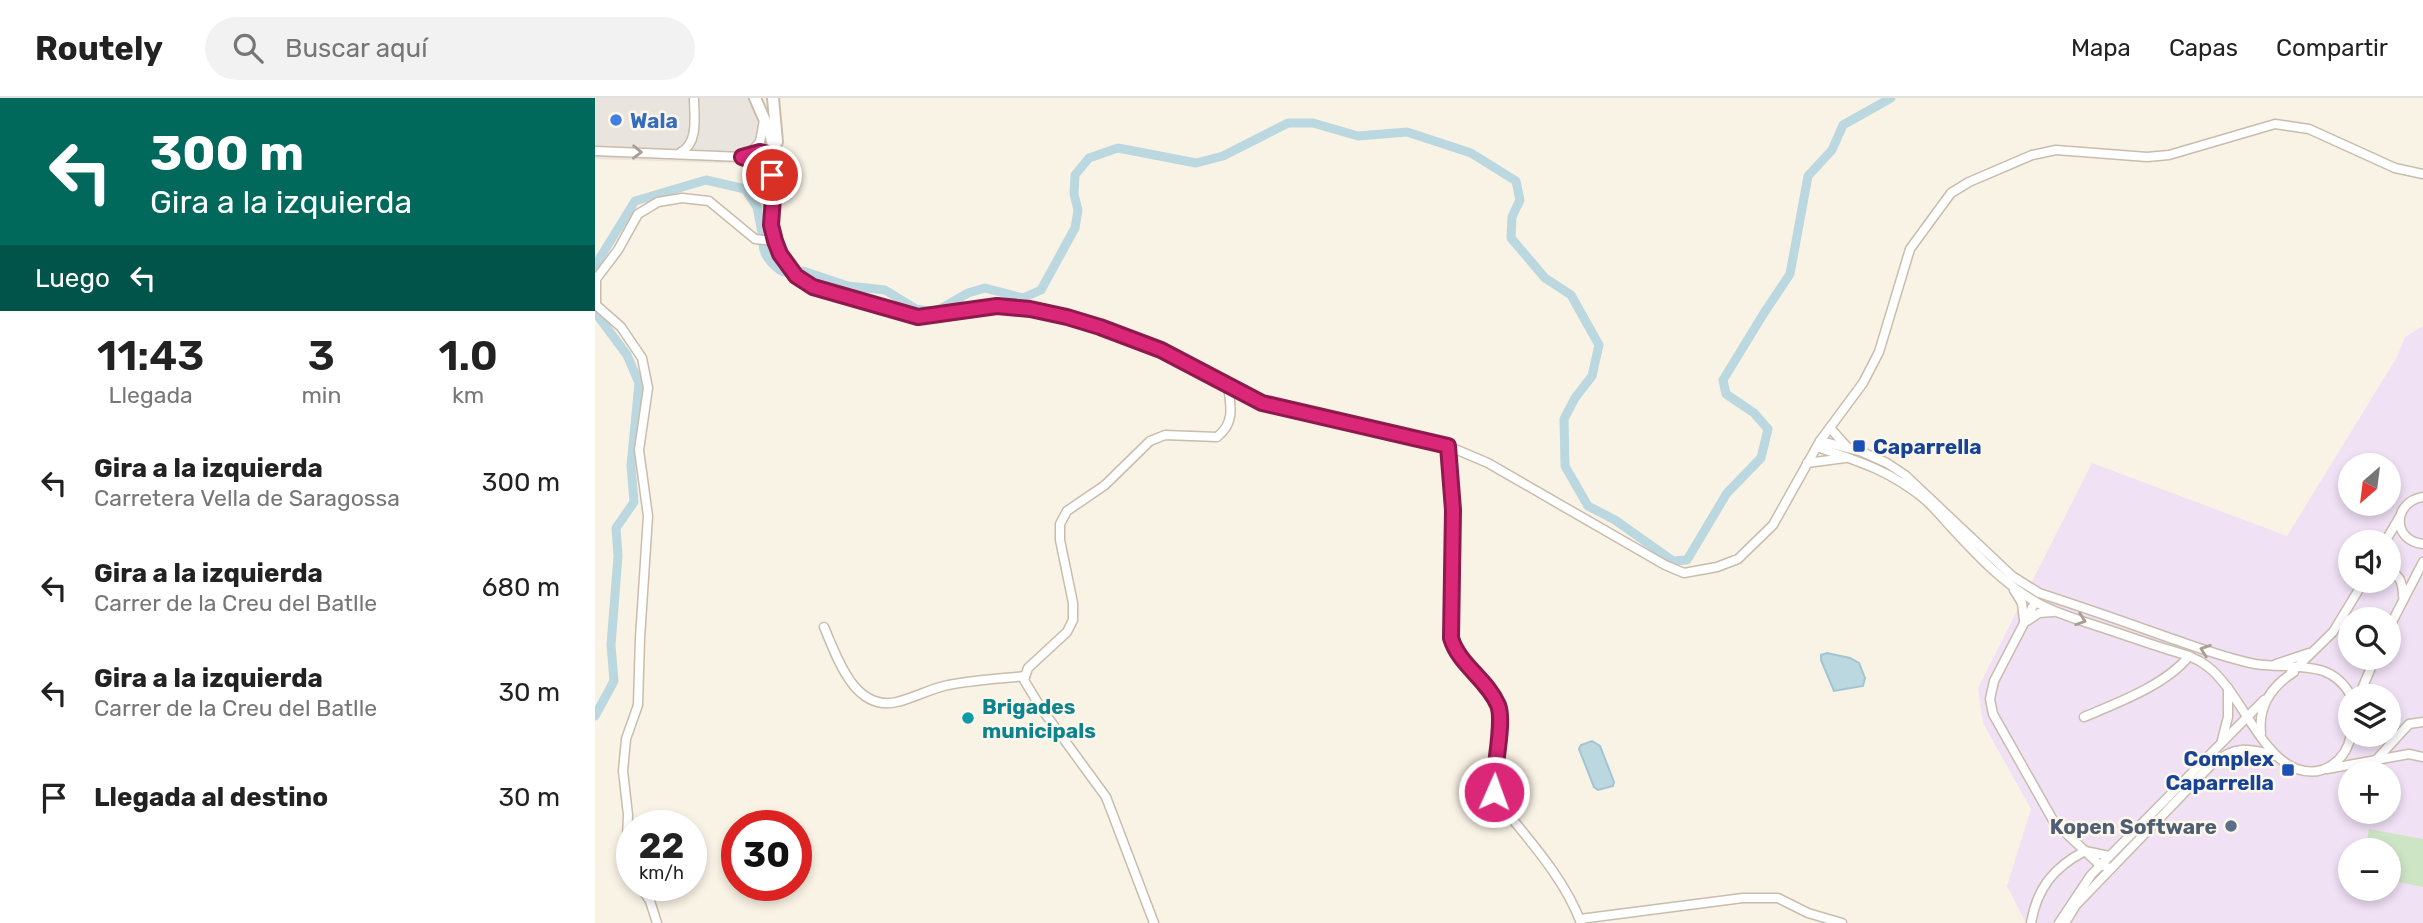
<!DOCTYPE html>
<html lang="es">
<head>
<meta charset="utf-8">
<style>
	body { margin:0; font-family:Rubik,sans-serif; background:#f2f2f2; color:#222; height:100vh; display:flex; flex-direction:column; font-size:26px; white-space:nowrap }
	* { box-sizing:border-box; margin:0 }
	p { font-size:23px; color:#767676 }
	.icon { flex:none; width:38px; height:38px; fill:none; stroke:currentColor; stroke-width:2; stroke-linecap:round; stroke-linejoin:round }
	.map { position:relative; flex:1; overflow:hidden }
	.side { display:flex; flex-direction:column; background:#fff; width:595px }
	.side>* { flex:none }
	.top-card { background:#00695c; color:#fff; overflow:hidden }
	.needle { width:46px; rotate:208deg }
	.buttons { position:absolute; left:1743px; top:355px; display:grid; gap:14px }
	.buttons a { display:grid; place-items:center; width:63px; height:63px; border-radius:50%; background:#fff; box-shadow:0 4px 10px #0003; font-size:35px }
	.speed { position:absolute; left:21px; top:712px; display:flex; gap:14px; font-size:35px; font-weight:700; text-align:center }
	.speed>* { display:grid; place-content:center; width:91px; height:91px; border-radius:50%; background:#fff; box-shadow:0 4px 10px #0003; line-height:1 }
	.speed small { font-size:18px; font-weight:400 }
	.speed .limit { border:10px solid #d22; background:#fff; color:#111 }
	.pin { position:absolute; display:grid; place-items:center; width:60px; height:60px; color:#fff; margin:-30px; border:4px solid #fff; border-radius:50%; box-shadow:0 2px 7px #0007 }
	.me { position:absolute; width:77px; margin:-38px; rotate:2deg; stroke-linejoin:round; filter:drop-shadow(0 0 5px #0008) }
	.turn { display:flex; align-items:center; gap:24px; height:147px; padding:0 35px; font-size:32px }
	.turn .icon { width:91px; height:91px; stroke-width:2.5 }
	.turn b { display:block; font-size:49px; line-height:60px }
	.then { display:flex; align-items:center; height:66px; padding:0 35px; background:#0003; gap:14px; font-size:26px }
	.eta { display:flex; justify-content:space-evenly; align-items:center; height:119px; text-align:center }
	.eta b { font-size:42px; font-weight:600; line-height:49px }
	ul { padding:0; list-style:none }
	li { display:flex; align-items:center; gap:21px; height:105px; padding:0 35px }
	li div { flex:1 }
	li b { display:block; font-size:26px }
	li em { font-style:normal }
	header { display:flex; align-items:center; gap:42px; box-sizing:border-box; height:98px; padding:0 35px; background:#fff; border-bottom:2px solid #e0e0e0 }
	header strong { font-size:33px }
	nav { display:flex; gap:38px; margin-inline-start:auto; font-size:24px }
	.search { width:490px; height:63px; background:#f2f2f2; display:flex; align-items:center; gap:18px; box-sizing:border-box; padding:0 24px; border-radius:38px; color:#767676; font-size:26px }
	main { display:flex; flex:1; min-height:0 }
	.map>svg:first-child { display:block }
</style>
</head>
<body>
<header>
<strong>Routely</strong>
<div class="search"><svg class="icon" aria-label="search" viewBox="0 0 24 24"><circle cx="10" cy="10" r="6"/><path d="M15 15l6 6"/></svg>Buscar aquí</div>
<nav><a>Mapa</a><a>Capas</a><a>Compartir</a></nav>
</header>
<main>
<section class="side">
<div class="top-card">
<div class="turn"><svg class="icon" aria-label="left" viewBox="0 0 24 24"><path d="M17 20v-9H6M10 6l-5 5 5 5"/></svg><div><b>300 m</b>Gira a la izquierda</div></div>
<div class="then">Luego<svg class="icon" aria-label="left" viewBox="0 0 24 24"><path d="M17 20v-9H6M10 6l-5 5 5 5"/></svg></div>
</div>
<div class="eta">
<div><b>11:43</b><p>Llegada</p></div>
<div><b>3</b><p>min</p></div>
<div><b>1.0</b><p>km</p></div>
</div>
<ul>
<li><svg class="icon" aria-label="left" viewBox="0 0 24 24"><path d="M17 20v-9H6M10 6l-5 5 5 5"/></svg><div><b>Gira a la izquierda</b><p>Carretera Vella de Saragossa</p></div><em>300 m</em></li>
<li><svg class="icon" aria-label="left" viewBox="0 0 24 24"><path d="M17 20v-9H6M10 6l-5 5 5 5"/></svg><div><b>Gira a la izquierda</b><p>Carrer de la Creu del Batlle</p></div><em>680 m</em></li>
<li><svg class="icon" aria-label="left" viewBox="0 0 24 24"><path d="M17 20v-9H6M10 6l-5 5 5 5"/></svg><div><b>Gira a la izquierda</b><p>Carrer de la Creu del Batlle</p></div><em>30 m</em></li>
<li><svg class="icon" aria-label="arrive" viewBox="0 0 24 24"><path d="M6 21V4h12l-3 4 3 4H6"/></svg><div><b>Llegada al destino</b></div><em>30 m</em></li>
</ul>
</section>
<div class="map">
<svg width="1828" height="825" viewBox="0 0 1828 825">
	<rect width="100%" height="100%" fill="#f9f3e5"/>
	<!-- industrial -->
	<polygon fill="#e9e5de" points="0,0 157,0 174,44 175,81 164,70 154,66 0,61"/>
	<!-- education -->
	<path fill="#f0e1f5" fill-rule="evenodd" d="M1828 228V825H1431L1412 788 1436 711 1388 625 1383 590 1497 365 1692 438 1802 259 1810 239ZM1755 368H1794V406H1755ZM1755 444H1794V483H1755ZM1755 522H1794V560H1755ZM1755 598H1794V637H1755ZM1755 676H1794V714H1755ZM1755 752H1794V791H1755Z"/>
	<!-- green -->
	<polygon fill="#cee5c5" points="1774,731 1828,741 1828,789 1794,782 1794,752 1770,752"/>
	<!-- water -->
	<g fill="#bbd7e0" stroke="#a3c5d1" stroke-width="2">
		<polygon points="1232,555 1255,560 1264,565 1270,580 1268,588 1239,593 1226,562 1226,557"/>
		<polygon points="997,643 1005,648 1019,684 1018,688 1003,692 999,689 984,651 986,647"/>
	</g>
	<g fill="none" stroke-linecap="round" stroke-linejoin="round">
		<!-- canal -->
		<g stroke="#bbd7e0" stroke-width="9">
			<path d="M168 146C168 158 182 174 193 175"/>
			<polyline points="0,168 40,103 111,82 150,91 162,109 168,140"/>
			<polyline points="208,173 253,188 290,192 321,211 340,214 373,195 390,190 428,200 446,192 480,130 483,112 479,96 480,77 494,60 523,50 601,65 628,58 693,25 718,25 763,38 812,34 876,55 921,83 925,102 917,119 916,140 950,180 976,197 1004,247 997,278 980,300 969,321 970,368 993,408 1020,422 1078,463 1092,462 1132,395 1166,360 1173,331 1159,315 1131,296 1128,282 1169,215 1195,176 1213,78 1237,52 1248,27 1296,0"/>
			<polyline points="0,214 32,257 44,285 36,368 39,404 21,430 23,458 16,547 19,583 0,618"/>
		</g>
		<defs>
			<g id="street">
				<polyline points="0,53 147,59 166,67 181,82"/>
				<path d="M86 54C104 45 99 17 99 0"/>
				<polyline points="156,55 168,54 181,58"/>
				<polyline points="153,57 165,44 169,22"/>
				<path d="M181 58C182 80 173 108 176 128 183 181 226 193 270 205 288 209 305 216 323 219L402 208 434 211 472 219 505 228 566 252 667 305 853 348 893 365 1070 467 1089 475 1122 469 1143 461 1178 427 1225 343 1268 285 1284 254 1315 151 1356 95 1374 84 1437 57 1461 52 1552 59 1574 57 1680 26 1714 31 1800 70 1828 76"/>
				<polyline points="1235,330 1253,350"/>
				<path d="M1225 343 1265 353 1292 365 1310 377 1417 478 1444 495C1487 509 1530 524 1572 539 1601 549 1630 560 1660 566 1697 572 1735 559 1756 598"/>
				<path d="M853 348 858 412 856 540C864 568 897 582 904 611 911 637 890 672 902 702 932 740 969 779 986 825"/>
				<path d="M1222 349C1262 363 1292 371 1327 399 1337 407 1347 419 1356 429 1381 456 1407 484 1439 503 1455 513 1475 519 1493 525 1518 533 1543 542 1568 550 1584 555 1599 558 1612 568 1645 593 1665 658 1702 671 1728 680 1751 663 1756 637"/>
				<polyline points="1212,365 1250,360"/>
				<path d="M1828 399C1797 404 1797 443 1828 446"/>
				<polyline points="1790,444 1804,420"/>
				<path d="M1794 473C1805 476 1808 487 1808 498"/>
				<polyline points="1419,492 1427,505 1429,522"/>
				<polyline points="1440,504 1399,583 1395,601 1398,616 1459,724 1505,767 1516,770"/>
				<polyline points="1432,523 1444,515 1458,514"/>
				<path d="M229 529C242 559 259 614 302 604 318 600 333 592 349 588 375 582 403 581 430 578"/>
				<polyline points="1794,530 1828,464"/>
				<polyline points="1681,566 1714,555"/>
				<polyline points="1696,575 1738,534 1769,483"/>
				<polyline points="1764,598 1780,560"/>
				<path d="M1489 619C1522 605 1571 587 1594 558"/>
				<path d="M1666 635C1663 608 1677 588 1699 574"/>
				<polyline points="1627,642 1633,619 1633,590"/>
				<polyline points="1781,662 1814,626 1828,624"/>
				<polyline points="1732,671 1814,656 1828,659"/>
				<polyline points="37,774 31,765 33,717 28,673 31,641 43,607 45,540 53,418 44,352 53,290 47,260 26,229 1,207 1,181 23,152 43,116 63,104 87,100 114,103 160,141 180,143"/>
				<polyline points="45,788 55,803 62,825"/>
				<path d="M1482 806 1616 667C1639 648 1652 649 1680 658"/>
				<polyline points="985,821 1148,800 1183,800 1213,815 1247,825"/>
				<path d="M559 825 511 699 446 610 429 582 433 570 472 534 478 522V505L465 442V426L472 413 510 387 555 343 570 337 622 339C640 325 636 309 633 288"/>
				<path d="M1436 825C1442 790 1459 769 1490 753L1514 758"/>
				<polyline points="1464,825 1496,777 1669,602"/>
				<polyline points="1470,825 1484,802"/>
			</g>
			<g id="secondary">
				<polyline points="160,0 174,32 181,58"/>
				<polyline points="178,0 182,44"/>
			</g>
		</defs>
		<!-- street casing -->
		<use href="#street" stroke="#c9bcac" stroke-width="11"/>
		<!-- secondary casing -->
		<use href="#secondary" stroke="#ccbdab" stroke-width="14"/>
		<!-- street -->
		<use href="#street" stroke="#fff" stroke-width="8"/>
		<!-- secondary -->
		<use href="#secondary" stroke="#fff" stroke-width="10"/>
	</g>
	<!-- one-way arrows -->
	<defs><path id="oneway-chevron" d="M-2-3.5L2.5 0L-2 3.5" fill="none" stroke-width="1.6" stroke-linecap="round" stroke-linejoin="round" transform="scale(1.75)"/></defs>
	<g stroke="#a99e94">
		<use href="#oneway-chevron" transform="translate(42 54) rotate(1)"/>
		<use href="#oneway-chevron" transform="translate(1486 522) rotate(19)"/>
		<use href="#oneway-chevron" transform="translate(1610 552) rotate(-161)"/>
	</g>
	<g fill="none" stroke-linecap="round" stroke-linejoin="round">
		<defs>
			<path id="route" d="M177 77 161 64 147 59 165 54 181 58 176 127 180 143 185 156 201 178 218 189 323 219 402 208 435 211 472 219 505 229 566 252 667 305 853 348 858 412 856 540C864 567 892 581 903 607 910 624 898 671 899 694"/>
		</defs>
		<!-- route casing -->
		<use href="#route" stroke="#8e194d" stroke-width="18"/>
		<!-- route -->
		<use href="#route" stroke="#db2777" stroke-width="12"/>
	</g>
	<!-- markers -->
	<circle fill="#3f7fe0" stroke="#fdf7ea" stroke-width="2.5" cx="21" cy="22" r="7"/>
	<g fill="#1a4fb4" stroke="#fdf7ea" stroke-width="2.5">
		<rect x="1257" y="341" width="14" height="14" rx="3.5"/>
		<rect x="1686" y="665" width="14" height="14" rx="3.5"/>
	</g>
	<circle fill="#0f9aa8" stroke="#fdf7ea" stroke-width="2.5" cx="373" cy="620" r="7"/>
	<circle fill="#5c6f8a" stroke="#fdf7ea" stroke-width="2.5" cx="1636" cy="728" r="7"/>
	<g text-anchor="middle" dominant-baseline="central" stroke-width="5" stroke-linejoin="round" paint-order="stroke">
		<!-- shop labels -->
		<g font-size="21" font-weight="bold" fill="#366cbe" stroke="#fdf7ea" text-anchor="start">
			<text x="35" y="22">Wala</text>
		</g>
		<!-- transit labels -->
		<g font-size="21" font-weight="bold" fill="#164399" stroke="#fdf7ea" text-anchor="start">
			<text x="1278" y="348">Caparrella</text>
			<text x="1679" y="660" text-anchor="end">Complex<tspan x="1679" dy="24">Caparrella</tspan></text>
		</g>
		<!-- culture labels -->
		<g font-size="21" font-weight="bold" fill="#0d838f" stroke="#fdf7ea" text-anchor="start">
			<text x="387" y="608">Brigades<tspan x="387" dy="24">municipals</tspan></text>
		</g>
		<!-- service labels -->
		<g font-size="21" font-weight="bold" fill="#4e5e75" stroke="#fdf7ea" text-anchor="end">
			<text x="1622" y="728">Kopen Software</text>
		</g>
	</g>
</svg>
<div class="buttons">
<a><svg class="needle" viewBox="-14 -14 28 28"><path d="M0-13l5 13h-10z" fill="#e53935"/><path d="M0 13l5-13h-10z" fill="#767676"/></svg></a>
<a><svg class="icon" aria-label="sound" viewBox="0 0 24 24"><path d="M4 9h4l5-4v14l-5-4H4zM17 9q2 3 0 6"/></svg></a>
<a><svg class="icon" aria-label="search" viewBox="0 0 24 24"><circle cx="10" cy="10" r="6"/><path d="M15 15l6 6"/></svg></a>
<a><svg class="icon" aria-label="layers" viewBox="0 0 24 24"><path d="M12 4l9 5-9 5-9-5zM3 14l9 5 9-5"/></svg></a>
<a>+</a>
<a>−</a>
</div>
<div class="speed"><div>22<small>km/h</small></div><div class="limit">30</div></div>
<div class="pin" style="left:177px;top:77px;background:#d93025"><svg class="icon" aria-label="arrive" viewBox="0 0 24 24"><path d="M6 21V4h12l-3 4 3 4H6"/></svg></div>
<svg class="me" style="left:899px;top:694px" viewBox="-20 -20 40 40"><circle r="17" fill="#db2777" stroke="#fff" stroke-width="3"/><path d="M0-11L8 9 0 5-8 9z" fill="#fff"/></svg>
</div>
</main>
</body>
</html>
